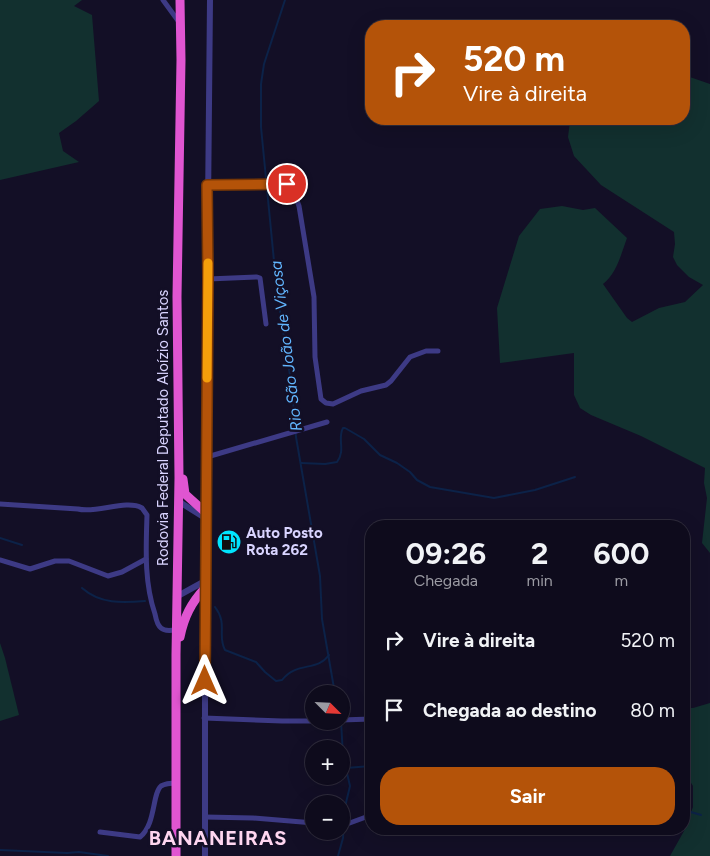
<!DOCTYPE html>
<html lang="pt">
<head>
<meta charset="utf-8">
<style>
	body { margin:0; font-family:Figtree,sans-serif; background:#171425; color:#f1f3f6; height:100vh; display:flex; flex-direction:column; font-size:19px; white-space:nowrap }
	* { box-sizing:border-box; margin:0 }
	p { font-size:16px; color:#9b9ba3 }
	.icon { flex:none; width:28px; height:28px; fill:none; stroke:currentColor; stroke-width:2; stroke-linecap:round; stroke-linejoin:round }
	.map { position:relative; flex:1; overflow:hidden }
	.side { position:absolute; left:365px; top:520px; width:325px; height:315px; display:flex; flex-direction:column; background:#0e0b1c; border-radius:20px; box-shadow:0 5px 20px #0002,0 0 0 1px #2e2b3b }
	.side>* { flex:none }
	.guide { position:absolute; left:365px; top:20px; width:325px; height:105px; border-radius:20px; box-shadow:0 5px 20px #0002,0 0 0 1px #2e2b3b; background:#b45309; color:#fff; overflow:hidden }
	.needle { width:32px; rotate:114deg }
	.tools { position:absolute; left:305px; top:685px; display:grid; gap:10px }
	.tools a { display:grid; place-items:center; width:45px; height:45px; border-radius:50%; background:#0e0b1c; box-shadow:0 5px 20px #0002,0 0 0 1px #2e2b3b; font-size:25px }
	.pin { position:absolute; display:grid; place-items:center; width:42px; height:42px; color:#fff; margin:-21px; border:2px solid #fff; border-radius:50%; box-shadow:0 1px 5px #0007 }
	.me { position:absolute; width:55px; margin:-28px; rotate:0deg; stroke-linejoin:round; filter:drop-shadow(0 0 4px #0008) }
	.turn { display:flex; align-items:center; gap:18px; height:105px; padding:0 15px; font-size:22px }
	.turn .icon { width:65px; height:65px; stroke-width:2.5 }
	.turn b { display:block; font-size:35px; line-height:42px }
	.eta { display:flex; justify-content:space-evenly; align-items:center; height:85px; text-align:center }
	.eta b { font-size:30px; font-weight:700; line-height:35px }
	.button { display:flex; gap:10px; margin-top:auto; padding:10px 15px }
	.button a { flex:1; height:58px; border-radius:20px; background:#b45309; color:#fff; font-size:20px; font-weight:700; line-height:58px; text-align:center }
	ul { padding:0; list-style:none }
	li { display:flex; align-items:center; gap:15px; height:70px; padding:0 15px }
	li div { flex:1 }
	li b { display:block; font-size:19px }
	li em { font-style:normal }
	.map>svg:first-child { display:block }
</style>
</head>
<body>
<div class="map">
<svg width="710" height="856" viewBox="0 0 710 856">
	<rect width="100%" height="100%" fill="#130f26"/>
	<!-- green -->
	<g fill="#12302f">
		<polygon points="0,0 82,0 74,6 92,15 99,101 76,121 59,133 63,151 79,162 0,180"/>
		<path d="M684 75 710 84V553L702 543 707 498 704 483 705 468 641 436 591 415 580 408 574 395V353L500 363 497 308 519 236 540 209 562 206 583 210 595 208 627 238C621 254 617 273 603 284L627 318 632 322 659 308 685 302 703 285 689 277 677 265 673 257 675 244 674 232 601 185 574 156 568 137 570 121 577 119H684Z"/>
		<polygon points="0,643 5,658 19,715 0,721"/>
		<polygon points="710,703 710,856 670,856 684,831 693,807 693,786 684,771 684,708 693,708"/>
	</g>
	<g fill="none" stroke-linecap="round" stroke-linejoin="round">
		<!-- stream -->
		<g stroke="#0c2248" stroke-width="2">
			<polyline points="285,0 264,64 261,84 261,127 277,292 292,388 296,437 320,576 322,619 335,694"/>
			<path d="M301 463 325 464 337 462C346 450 337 439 343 428H345L364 439 380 455 397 463 410 472 417 480 430 487 494 498 535 490 575 477"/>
			<polyline points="0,538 22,545"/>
			<path d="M82 588C100 604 122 603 145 601"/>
			<path d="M215 607C228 624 217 635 225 650L256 662 265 672 276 681 282 680C297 661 317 672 329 655"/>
			<polyline points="346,768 371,766"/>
			<polyline points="684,810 701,815"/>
			<polyline points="0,850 67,853 79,852 108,856"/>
			<polyline points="338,856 343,838 345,807 350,786 343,756 341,721"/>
		</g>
		<!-- minor -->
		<g stroke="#3d3a85" stroke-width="5">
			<polyline points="163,0 179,22"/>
			<polyline points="207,185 285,184 293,190 299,206 314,297 315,357 321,399 326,403 333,404 361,391 386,385 391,381 410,357 426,351 438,351"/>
			<polyline points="208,279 257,277 260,278 266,324"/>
			<polyline points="207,457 327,422"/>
			<path d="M0 504 78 509C96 514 126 499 142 508L147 515C146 548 144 582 155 614 156 619 157 625 161 628 165 632 171 630 176 630"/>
			<polyline points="0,560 30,569 55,561 69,561 108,576 122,572 146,559"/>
			<polyline points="204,718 282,721 324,721"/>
			<polyline points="341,720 371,719"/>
			<polyline points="205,817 253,818 314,823"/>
			<polyline points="341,824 347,824 366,817"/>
			<path d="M100 832 140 837C156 824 152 794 161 786 166 783 171 783 177 783"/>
		</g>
		<!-- tertiary -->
		<g stroke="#3d3a85" stroke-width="6">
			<polyline points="178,501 205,518"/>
			<polyline points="176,597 205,581"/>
			<polyline points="205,856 205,518 210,0"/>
		</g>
		<!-- trunk -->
		<g stroke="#e055d1" stroke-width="9">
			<polyline points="183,479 185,494 205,512"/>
			<path d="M180 637C184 617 191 603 205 588"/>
			<polyline points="176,856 176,655 179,478 177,297 181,60 180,0"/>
		</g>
	</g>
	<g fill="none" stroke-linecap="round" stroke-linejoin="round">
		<defs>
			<polyline id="route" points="205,681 208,279 207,185 287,184"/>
		</defs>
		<!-- route casing -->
		<use href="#route" stroke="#753606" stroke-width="12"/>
		<!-- route -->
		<use href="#route" stroke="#b45309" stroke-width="9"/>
		<!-- slow -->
		<polyline stroke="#f59e0b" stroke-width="9" points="207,378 208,263"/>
	</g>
	<!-- icons -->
	<defs>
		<symbol id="fuel-disc" viewBox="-11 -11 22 22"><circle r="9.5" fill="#00e5ff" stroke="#130f26"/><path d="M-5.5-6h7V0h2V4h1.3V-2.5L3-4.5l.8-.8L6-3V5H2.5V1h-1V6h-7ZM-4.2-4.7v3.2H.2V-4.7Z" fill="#111"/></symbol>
	</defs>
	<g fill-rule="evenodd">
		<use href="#fuel-disc" x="215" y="528" width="28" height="28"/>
	</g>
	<g text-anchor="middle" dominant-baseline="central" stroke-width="5" stroke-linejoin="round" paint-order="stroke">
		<!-- street labels -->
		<g font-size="15" fill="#d9d4ff" stroke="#130f26">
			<text transform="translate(163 428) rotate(-90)">Rodovia Federal Deputado Aloízio Santos</text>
		</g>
		<!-- poi labels -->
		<g font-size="15" font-weight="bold" fill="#d9d4ff" stroke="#130f26" text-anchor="start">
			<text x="246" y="533">Auto Posto<tspan x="246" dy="17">Rota 262</tspan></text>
		</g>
		<!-- water labels -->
		<g font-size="16" font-style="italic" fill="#62b6ff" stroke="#130f26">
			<text transform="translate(286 346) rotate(-97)">Rio São João de Viçosa</text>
		</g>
		<!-- district labels -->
		<g font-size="20" font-weight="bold" letter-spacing="1" fill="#ffd6f0" stroke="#130f26">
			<text x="218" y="838">BANANEIRAS</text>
		</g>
	</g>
</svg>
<div class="tools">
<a><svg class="needle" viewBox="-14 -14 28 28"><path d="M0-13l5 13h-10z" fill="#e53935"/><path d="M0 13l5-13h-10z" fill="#9b9ba3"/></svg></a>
<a>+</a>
<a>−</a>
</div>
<div class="pin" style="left:287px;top:184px;background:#d93025"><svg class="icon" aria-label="arrive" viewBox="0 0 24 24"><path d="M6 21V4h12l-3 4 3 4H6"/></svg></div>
<svg class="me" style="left:205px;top:681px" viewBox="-20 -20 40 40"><path d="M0-17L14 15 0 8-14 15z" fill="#b45309" stroke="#fff" stroke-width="4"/></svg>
<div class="guide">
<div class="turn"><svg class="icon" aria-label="right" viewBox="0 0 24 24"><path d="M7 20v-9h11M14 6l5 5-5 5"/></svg><div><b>520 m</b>Vire à direita</div></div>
</div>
<section class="side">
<div class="eta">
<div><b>09:26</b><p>Chegada</p></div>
<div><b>2</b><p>min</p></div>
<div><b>600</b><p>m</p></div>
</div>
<ul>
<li><svg class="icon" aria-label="right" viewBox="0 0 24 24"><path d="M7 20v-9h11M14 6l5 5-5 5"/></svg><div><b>Vire à direita</b></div><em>520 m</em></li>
<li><svg class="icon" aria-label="arrive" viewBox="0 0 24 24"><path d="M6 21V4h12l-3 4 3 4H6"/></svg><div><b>Chegada ao destino</b></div><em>80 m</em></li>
</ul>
<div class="button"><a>Sair</a></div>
</section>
</div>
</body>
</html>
